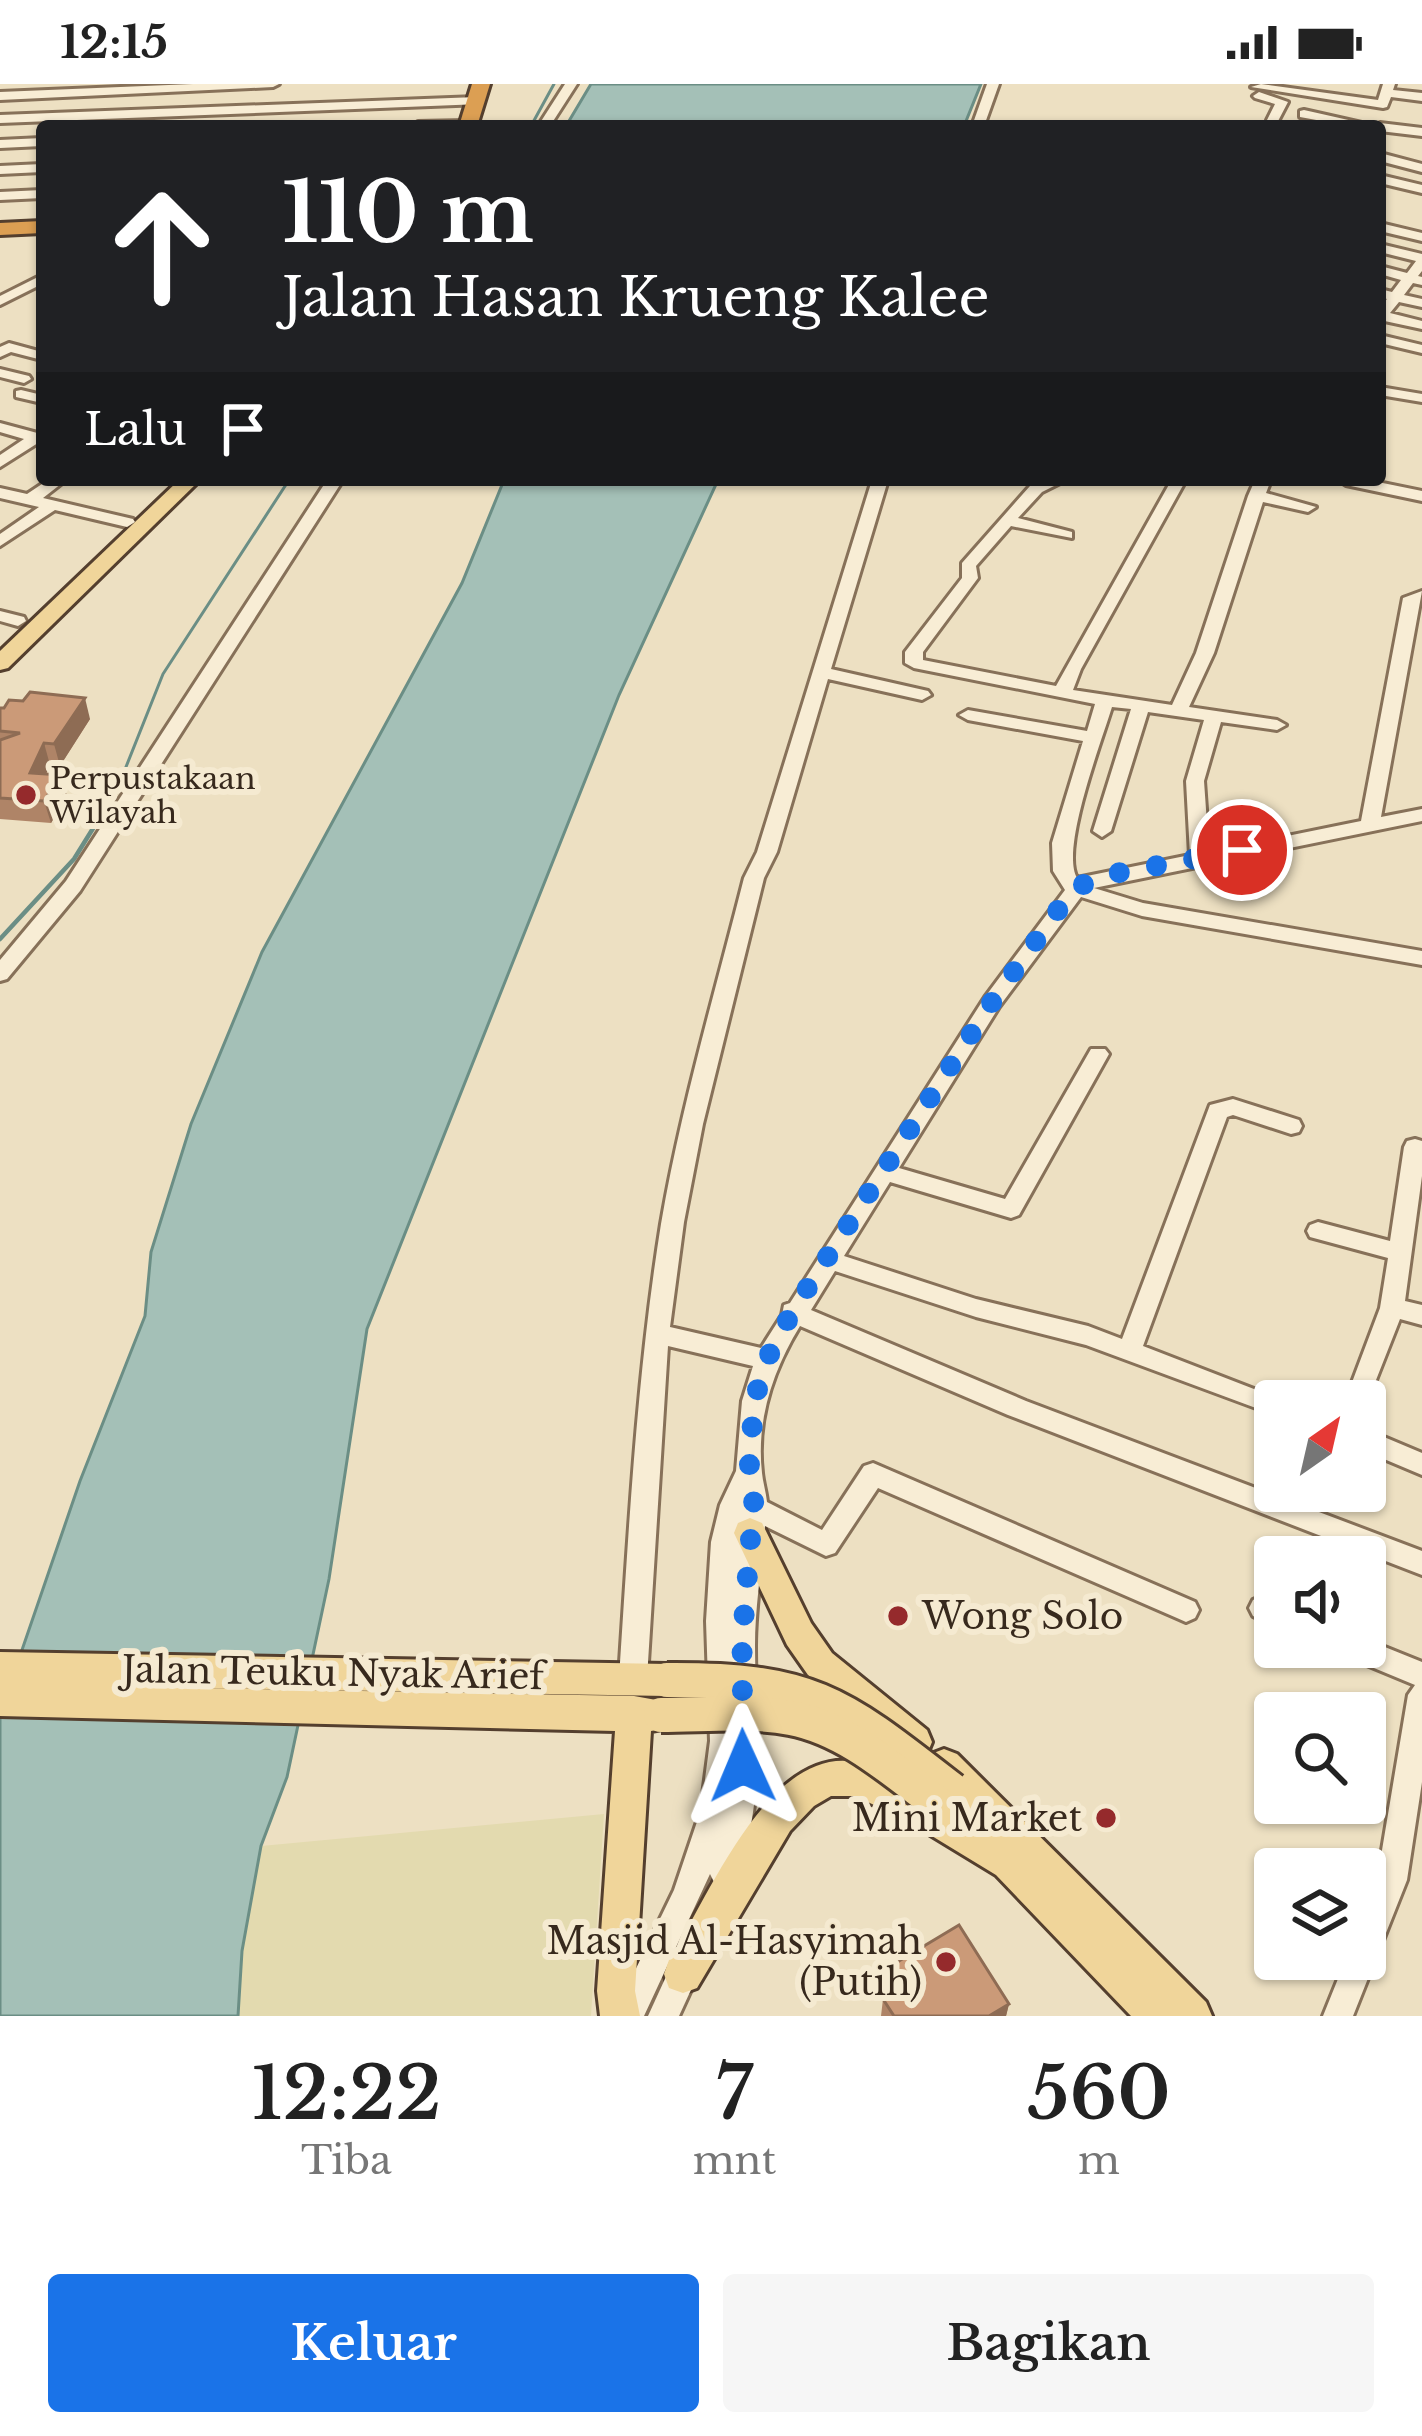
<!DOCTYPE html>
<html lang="id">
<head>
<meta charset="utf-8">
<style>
	body { margin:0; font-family:"Libre Baskerville",serif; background:#f6f6f6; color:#222; height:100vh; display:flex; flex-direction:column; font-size:45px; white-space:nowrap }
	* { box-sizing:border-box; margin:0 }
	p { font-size:39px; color:#767676 }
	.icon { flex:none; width:66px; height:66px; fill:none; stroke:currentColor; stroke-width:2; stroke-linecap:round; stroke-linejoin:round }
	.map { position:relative; height:1932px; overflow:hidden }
	.drawer { display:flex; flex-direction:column; background:#fff; flex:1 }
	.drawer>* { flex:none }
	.banner { position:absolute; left:36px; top:36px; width:1350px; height:366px; border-radius:12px; box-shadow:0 3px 9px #0004; background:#202124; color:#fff; overflow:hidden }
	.needle { width:78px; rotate:34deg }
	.buttons { position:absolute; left:1254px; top:1296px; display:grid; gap:24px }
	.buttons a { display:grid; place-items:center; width:132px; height:132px; border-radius:12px; background:#fff; box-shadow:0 3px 9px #0004; font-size:60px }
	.pin { position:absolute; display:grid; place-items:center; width:102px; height:102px; color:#fff; margin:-51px; border:6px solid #fff; border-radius:50%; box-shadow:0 3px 12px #0007 }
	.me { position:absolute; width:132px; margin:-66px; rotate:359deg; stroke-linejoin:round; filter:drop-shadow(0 0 9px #0008) }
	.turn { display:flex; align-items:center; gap:42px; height:252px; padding:0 48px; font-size:54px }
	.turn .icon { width:156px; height:156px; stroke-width:2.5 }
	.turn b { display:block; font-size:84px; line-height:102px }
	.then { display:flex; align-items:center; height:114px; padding:0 48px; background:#0003; gap:24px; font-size:45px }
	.eta { display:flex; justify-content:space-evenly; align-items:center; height:204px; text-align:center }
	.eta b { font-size:72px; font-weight:600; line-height:84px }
	.button { display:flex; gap:24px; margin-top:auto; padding:24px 48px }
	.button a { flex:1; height:138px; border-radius:12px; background:#1a73e8; color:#fff; font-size:48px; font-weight:600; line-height:138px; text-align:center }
	.button a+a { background:#f6f6f6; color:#222 }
	.status { display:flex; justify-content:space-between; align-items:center; height:84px; padding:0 60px; background:#fff; direction:ltr }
	.status svg { height:33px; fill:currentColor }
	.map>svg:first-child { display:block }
</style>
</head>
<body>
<div class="status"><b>12:15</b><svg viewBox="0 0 49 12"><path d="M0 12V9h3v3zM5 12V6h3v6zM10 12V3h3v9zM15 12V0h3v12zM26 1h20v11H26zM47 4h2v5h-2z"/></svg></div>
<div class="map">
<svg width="1422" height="1932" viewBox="0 0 1422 1932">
	<rect width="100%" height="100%" fill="#ede0c2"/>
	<!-- farmland -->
	<polygon fill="#e3daaf" points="604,1730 591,1932 238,1932 242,1867 261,1762"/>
	<!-- water -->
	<g fill="#a4c0b7" stroke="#6b8e85" stroke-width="3">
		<polygon points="591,0 981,0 964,42 566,42"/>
		<polygon points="504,396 718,396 619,611 367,1245 329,1495 287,1693 261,1762 242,1867 238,1932 0,1932 0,1630 80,1397 145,1232 151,1168 191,1040 262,868 462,499"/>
	</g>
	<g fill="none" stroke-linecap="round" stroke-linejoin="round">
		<!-- stream-far1 -->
		<g stroke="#6b8e85" stroke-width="3">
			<polyline points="531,42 554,0"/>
			<polyline points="95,741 116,708 163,590 289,396"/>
		</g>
		<!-- stream -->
		<polyline stroke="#6b8e85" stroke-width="4.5" points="0,855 74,775 97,738"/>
		<defs>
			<g id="minor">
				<polygon points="193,0 279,0 273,3 0,16 0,8"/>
				<polygon points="565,0 577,0 550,42 538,42"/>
				<polygon points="987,0 999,0 984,42 972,42"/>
				<polygon points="1261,0 1378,16 1383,0 1395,0 1393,6 1422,9 1422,17 1391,13 1387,23 1383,24 1251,3"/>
				<polygon points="1259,8 1288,18 1277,39 1267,36 1275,20 1255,14 1253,12"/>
				<polygon points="477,13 483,17 481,20 0,39 0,31"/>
				<polygon points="1304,26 1375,42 1380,39 1422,44 1422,52 1380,47 1380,42 1349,42 1300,33 1300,27"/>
				<polygon points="468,37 473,42 412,42 418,38"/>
				<polygon points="42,54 42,62 0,64 0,56"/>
				<polygon points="1380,69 1422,80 1422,88 1380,77"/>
				<polygon points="42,80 42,88 0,90 0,82"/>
				<polygon points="1380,91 1422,101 1422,109 1380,99"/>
				<polygon points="42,106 42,114 0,116 0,108"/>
				<polygon points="1380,139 1422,149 1422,157 1380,147"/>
				<polygon points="1380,160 1422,170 1422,187 1418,192 1422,193 1422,201 1413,199 1404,211 1422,215 1422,223 1399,218 1390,229 1422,237 1422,245 1380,236 1380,223 1387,215 1380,213 1380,205 1392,208 1401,196 1380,190 1380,182 1407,189 1416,177 1380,168"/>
				<polygon points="42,191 42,200 0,221 0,212"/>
				<polygon points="1380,251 1422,261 1422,269 1380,259"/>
				<polygon points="9,259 42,268 42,276 11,268 0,273 0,263"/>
				<polygon points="0,285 29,292 31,295 24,299 0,293"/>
				<polygon points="1380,303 1422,310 1422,318 1380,311"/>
				<polygon points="21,306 42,311 42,319 16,313 16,307"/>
				<polygon points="0,339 41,350 42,360 38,359 0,383 0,371 24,355 0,348"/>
				<polygon points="48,396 66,396 43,414 133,435 135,438 127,443 55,426 0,462 0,450 39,423 0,414 0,404 27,410"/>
				<polygon points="327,396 343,396 80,807 7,895 0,897 0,876 66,797"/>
				<path d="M872 396H888L831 585 928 607 931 611 922 616 828 595 777 768 764 794 703 1040 684 1138 670 1243 761 1264 782 1231 784 1221 790 1219 985 913 1065 806 1053 787 1052 759 1083 657 968 636 959 631 968 626 1087 647 1095 620 914 584 905 579V568L962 494V479L1030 402 1044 396H1066L1042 408 1018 434 1072 448V454L1011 442 976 482 978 494 923 568V576L1056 602 1171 397 1186 396 1081 585 1073 606 1172 621 1196 569 1248 412 1255 396H1271L1266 409 1316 423 1308 428 1263 418 1214 569 1189 623 1277 636 1286 641 1277 646 1221 638 1204 697 1209 768 1361 737 1403 514 1422 507 1381 733 1422 725V737L1094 804 1143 819 1422 867V881L1142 832 1081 813 999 923 899 1084 1005 1115 1091 965H1105L1109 970 1019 1131 1011 1134 890 1098 844 1172 976 1215 1088 1242 1122 1255 1210 1021 1233 1015 1299 1036 1302 1042 1299 1048 1291 1050 1233 1031 1227 1033 1143 1262 1285 1317H1275V1331L1086 1261 976 1233 835 1187 811 1226 1026 1317 1422 1467V1491L1008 1331 800 1242C773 1286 756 1336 762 1389 763 1399 766 1408 767 1418L822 1446 864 1382 873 1379 1195 1518 1199 1526 1195 1534 1186 1538 1177 1534 878 1404 835 1469 826 1472 765 1442C762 1481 755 1522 755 1562 755 1644 767 1720 734 1798L724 1802 714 1798 710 1790 644 1932H613L674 1806 701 1726 710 1657 706 1537 711 1458 720 1421 736 1387 742 1317 753 1282 668 1262 647 1594 643 1603 633 1607 623 1603 619 1594C629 1442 637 1290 661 1140 681 1023 715 909 744 794L757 768ZM1112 623 1131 625 1093 747 1102 753 1111 747 1148 628 1204 636 1186 697 1190 771 1077 794C1060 765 1102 656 1112 623Z"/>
				<polygon points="1338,396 1368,396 1422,407 1422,417 1346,401"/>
				<polygon points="0,527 24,533 26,537 18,542 0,537"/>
				<polygon points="1415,1055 1422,1057 1422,1092 1405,1217 1422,1221 1422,1241 1400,1235 1365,1324 1365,1317 1345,1317 1380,1224 1388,1174 1310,1153 1307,1147 1310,1141 1318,1138 1390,1157 1404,1063 1407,1057"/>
				<polygon points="1365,1345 1422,1369 1422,1391 1365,1367"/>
				<polygon points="1262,1512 1275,1517 1275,1542 1253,1532 1249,1524 1253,1516"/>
				<polygon points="1365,1555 1422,1578 1422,1698 1407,1796 1353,1932 1323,1932 1346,1875 1365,1875 1365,1827 1377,1796 1408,1611 1415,1601 1345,1572 1341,1563 1365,1563"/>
				<polygon points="686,1869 697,1873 701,1884 679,1932 648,1932 675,1873"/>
			</g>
			<g id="major">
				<polygon points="179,396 200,396 8,584 0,586 0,567"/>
				<polygon points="750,1434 762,1439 811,1539 832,1569 927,1646 932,1658 927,1670 914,1675 901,1670 808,1591 787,1561 734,1449 738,1439"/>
				<polygon points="0,1568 667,1580 679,1585 684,1596 679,1607 667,1612 96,1602 634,1612 673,1619 679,1631 673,1643 651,1647 635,1907 640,1932 600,1932 597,1907 615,1647 0,1632"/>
				<path d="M944 1665 957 1670 1206 1918 1212 1932H1131L996 1791 904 1735 855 1712H831L814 1722 790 1747 697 1904 683 1909 669 1904 664 1890 669 1876C707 1817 768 1661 856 1678 897 1686 937 1714 972 1736L931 1694 926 1682 931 1670Z"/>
			</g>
			<g id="highway">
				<polygon points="472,0 490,0 477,42 459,42"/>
				<polygon points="42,137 42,149 0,151 0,139"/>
			</g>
		</defs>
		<!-- minor casing -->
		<use href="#minor" stroke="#877159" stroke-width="6"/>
		<!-- major casing -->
		<use href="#major" stroke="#543f2e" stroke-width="6"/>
		<!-- highway casing -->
		<use href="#highway" stroke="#543f2e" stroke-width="6"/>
		<!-- minor -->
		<use href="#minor" fill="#f8edd5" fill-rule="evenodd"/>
		<!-- major -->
		<use href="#major" fill="#f0d59a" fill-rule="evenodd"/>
		<!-- highway -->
		<use href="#highway" fill="#dc9f53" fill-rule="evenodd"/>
		<defs>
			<g id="major-bridge">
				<path d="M667 1596C813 1595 840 1619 952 1706"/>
				<path d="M661 1631C704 1631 749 1626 791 1634 849 1645 896 1689 942 1723"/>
			</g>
		</defs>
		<!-- major-bridge casing -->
		<use href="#major-bridge" stroke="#543f2e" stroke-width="40" stroke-linecap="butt"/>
		<!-- major-bridge -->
		<use href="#major-bridge" stroke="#f0d59a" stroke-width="34"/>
	</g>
	<!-- wall -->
	<g fill="#af8467">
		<polygon points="23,617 90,635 60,682 50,681 46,690 67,712 51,739 0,735 0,624"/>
		<polygon points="894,1880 1009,1920 1006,1932 881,1932 883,1915 897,1906 891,1897"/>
	</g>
	<!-- shaded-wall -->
	<g fill="#8e6c54">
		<polygon points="85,614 90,635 60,682 54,660"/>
		<polygon points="44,659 50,681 37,710 30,689"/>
		<polygon points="61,691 67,712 51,739 44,717"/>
		<polygon points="1009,1920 1006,1932 989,1932"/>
	</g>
	<!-- building -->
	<g fill="#cb9a78" stroke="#8e6c54" stroke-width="3">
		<polygon points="30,608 85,614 54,660 44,659 30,689 61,691 44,717 0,714 0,656 20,649 0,647 0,624 4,624 9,616 23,617"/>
		<polygon points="959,1841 1009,1920 989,1932 894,1932 883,1915 906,1900 894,1880"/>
	</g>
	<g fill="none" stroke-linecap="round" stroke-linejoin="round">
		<!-- route -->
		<polyline stroke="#1a73e8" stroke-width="21" stroke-dasharray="0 37.8" points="743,1682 742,1556 754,1414 749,1387 754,1317 767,1275 792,1228 992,918 1074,804 1112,790 1242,766"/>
	</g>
	<!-- markers -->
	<g fill="#952a2c" stroke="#f5ead1" stroke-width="4.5">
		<circle cx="26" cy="711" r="12"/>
		<circle cx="898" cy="1532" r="12"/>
		<circle cx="1106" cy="1734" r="12"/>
		<circle cx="946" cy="1878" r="12"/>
	</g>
	<g text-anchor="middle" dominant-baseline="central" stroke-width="12" stroke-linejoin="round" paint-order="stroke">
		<!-- poi labels -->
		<g font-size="30" fill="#37291d" stroke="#f5ead1" text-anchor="start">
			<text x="50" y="694">Perpustakaan<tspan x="50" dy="34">Wilayah</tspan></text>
		</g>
		<!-- near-poi labels -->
		<g font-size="36" fill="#37291d" stroke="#f5ead1" text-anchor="end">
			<text x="922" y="1532" text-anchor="start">Wong Solo</text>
			<text x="1082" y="1734">Mini Market</text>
			<text x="922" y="1857">Masjid Al-Hasyimah<tspan x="922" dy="41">(Putih)</tspan></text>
		</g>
		<!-- near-street labels -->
		<g font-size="36" fill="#37291d" stroke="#f5ead1">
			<text transform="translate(333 1589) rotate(1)">Jalan Teuku Nyak Arief</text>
		</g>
	</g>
</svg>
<div class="buttons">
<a><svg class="needle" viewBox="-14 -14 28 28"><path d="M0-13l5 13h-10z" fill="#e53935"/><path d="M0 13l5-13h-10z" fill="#767676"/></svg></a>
<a><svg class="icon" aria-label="sound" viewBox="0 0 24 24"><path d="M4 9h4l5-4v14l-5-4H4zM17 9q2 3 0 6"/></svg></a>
<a><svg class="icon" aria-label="search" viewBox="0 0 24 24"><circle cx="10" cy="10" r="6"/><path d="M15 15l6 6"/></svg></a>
<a><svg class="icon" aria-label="layers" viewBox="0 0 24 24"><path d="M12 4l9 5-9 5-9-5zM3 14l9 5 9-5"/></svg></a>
</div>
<div class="pin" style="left:1242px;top:766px;background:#d93025"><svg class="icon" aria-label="arrive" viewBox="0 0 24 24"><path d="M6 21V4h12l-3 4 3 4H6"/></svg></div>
<svg class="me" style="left:743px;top:1682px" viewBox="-20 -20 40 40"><path d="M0-17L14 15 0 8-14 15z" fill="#1a73e8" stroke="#fff" stroke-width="4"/></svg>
<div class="banner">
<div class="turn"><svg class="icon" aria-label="ahead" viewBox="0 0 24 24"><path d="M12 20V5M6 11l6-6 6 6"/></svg><div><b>110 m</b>Jalan Hasan Krueng Kalee</div></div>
<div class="then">Lalu<svg class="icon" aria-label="arrive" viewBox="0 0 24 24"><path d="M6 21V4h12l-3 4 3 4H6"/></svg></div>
</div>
</div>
<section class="drawer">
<div class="eta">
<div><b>12:22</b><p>Tiba</p></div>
<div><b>7</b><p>mnt</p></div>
<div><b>560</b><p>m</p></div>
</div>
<div class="button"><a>Keluar</a><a>Bagikan</a></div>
</section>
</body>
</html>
